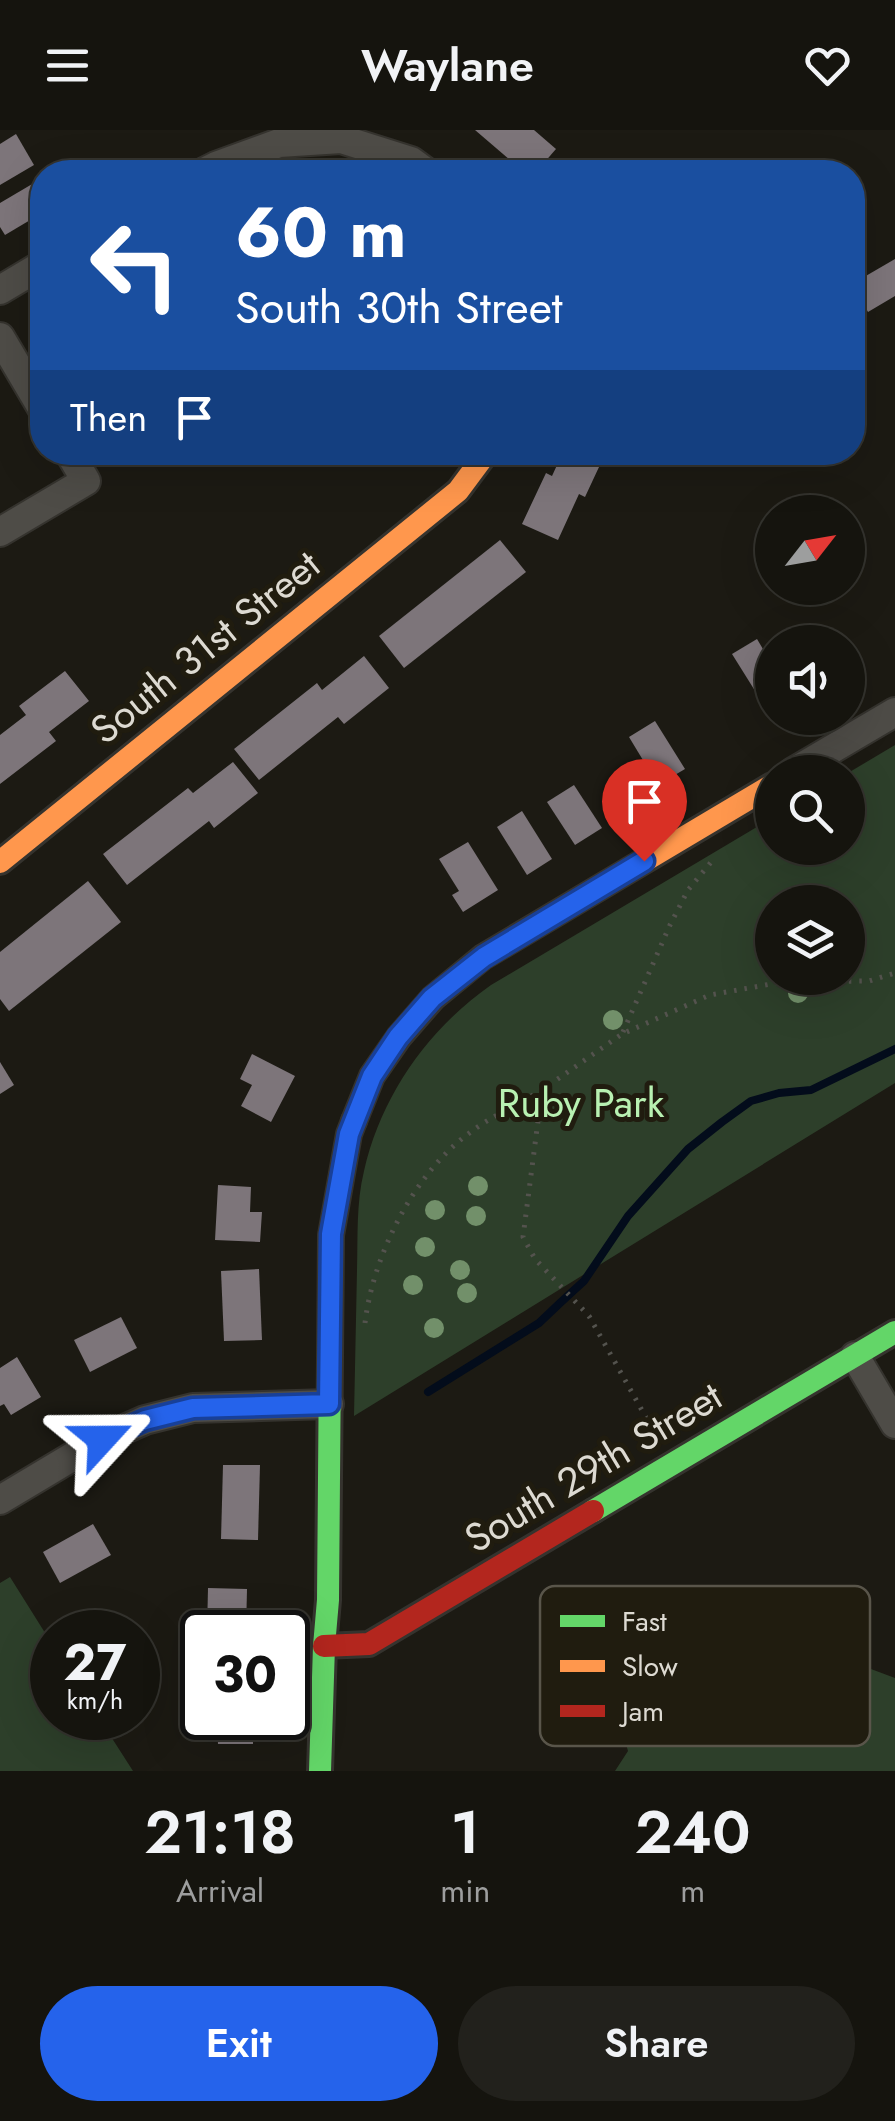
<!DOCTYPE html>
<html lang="en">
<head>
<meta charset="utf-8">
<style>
	body { margin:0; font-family:Jost,sans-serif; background:#22211c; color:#f1f3f6; height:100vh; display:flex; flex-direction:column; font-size:38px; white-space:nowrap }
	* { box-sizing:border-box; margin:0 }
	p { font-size:32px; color:#9d9e9e }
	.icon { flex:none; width:55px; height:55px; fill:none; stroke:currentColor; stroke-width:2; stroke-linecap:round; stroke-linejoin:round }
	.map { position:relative; height:1641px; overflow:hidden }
	.drawer { display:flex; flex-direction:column; background:#15140e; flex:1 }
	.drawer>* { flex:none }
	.top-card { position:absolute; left:30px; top:30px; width:835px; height:305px; border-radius:40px; box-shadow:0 10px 40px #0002,0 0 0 2px #34332e; background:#1a4fa0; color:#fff; overflow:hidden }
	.needle { width:65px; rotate:59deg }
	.controls { position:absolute; left:755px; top:365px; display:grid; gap:20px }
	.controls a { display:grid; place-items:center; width:110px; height:110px; border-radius:50%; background:#15140e; box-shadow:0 10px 40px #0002,0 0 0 2px #34332e; font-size:50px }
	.speed { position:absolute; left:30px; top:1480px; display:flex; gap:20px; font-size:50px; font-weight:700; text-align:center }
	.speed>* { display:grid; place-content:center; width:130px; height:130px; border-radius:50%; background:#15140e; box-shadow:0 10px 40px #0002,0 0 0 2px #34332e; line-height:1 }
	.speed small { font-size:25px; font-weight:400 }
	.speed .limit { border:5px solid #111; border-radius:15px; background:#fff; color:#111 }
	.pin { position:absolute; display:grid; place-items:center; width:85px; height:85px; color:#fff; margin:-102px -42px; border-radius:50% 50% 50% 0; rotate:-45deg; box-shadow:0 0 10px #0007 }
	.pin .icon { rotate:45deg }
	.me { position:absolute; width:110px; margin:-55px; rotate:66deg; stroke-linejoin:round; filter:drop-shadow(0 0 8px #0008) }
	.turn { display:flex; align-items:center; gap:35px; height:210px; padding:0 40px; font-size:45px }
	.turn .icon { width:130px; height:130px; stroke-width:2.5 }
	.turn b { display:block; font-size:70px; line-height:85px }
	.then { display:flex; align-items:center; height:95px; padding:0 40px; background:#0003; gap:20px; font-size:38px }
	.eta { display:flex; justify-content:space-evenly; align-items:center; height:170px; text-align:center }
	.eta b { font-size:60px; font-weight:600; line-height:70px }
	.action { display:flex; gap:20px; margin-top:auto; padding:20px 40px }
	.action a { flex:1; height:115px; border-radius:60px; background:#2563eb; color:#fff; font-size:40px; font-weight:600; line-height:115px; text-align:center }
	.action a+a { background:#22211c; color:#f1f3f6 }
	header { display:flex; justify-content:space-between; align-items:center; height:130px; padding:0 40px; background:#15140e; font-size:45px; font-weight:600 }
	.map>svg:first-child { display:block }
</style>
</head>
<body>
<header><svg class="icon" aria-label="menu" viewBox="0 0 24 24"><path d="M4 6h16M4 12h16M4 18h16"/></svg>Waylane<svg class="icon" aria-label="heart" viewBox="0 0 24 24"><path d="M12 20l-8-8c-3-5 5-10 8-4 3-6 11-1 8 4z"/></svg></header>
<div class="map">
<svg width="895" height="1641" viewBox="0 0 895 1641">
	<rect width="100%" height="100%" fill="#1c1a13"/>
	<!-- green -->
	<g fill="#2d3f2a" fill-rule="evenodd">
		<path d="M895 615V953L354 1286C355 1237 356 1189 357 1140 358 1108 356 1073 364 1041 381 966 428 899 491 855L772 688V718H848V643ZM772 772H848V848H772Z"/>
		<polygon points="10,1447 52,1514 52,1588 99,1588 133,1641 0,1641 0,1453"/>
		<polygon points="704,1469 751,1494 895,1548 895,1641 615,1641 628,1621 610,1558 647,1503"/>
	</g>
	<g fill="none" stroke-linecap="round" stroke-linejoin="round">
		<!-- stream -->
		<polyline stroke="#030c1b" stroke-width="8" points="428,1262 539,1193 560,1173 584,1151 628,1086 688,1019 722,992 751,971 779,963 811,960 895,919"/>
	</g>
	<!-- building -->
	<g fill="#7d757a">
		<polygon points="475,0 534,0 556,19 536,42 524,42"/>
		<polygon points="16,4 34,35 0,55 0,14"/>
		<polygon points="39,50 42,56 42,83 5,105 0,97 0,73"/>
		<polygon points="895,129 895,166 868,182 852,154"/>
		<polygon points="563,322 606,322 585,367 579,364 558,410 522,394 546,343 552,346"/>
		<polygon points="500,410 526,442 404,538 379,506"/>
		<polygon points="757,509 772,534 772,565 762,572 732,524"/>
		<polygon points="364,526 389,558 344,594 338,587 259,650 234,619 317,553 322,560"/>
		<polygon points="65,541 89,571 49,602 56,611 0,654 0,605 26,585 19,576"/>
		<polygon points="655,591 685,639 658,655 629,607"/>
		<polygon points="233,632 258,663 214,698 209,691 127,755 103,724 188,658 193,663"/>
		<polygon points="574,655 602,698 575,715 547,672"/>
		<polygon points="522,681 552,729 527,745 497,697"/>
		<polygon points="468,712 498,760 463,782 452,765 459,761 439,729"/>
		<polygon points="88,751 121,792 9,881 0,869 0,822"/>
		<polygon points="252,924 295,946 271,992 241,976 252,955 240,949"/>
		<polygon points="0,932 14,955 0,964"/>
		<polygon points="218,1055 251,1057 250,1082 262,1082 260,1112 215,1110"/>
		<polygon points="259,1139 262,1210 224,1211 221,1141"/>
		<polygon points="121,1187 137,1218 90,1242 74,1210"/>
		<polygon points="17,1227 41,1267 11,1285 4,1274 0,1276 0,1238"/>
		<polygon points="223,1335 260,1335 258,1410 221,1409"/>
		<polygon points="93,1394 111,1425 60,1453 43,1422"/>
		<polygon points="208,1458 247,1459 246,1502 207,1502"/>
		<polygon points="217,1588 253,1588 253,1614 218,1614"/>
	</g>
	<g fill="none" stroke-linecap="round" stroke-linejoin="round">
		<defs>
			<g id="street">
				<polyline points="204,42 216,36 279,13 341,9 411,31 426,42"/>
				<polyline points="0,160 42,135"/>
				<polyline points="0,207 42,278"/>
				<polyline points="0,402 86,351 69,322"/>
				<polyline points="793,642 895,582"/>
				<polyline points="855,1226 895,1294"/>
				<polyline points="0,1370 102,1309 145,1290 193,1278 329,1274"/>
			</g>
			<g id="fast">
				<polyline points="593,1381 895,1202"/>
				<polyline points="320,1641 324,1516 328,1470 331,1105 349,1004 354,991"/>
			</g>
			<g id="slow">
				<polyline points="0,732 458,361 487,322"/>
				<polyline points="354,991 372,946 399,907 433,868 483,827 772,655"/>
			</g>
			<polyline id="jam" points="324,1516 369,1514 593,1381"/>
		</defs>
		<!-- street casing -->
		<use href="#street" stroke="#35332e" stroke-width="32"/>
		<!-- fast casing -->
		<use href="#fast" stroke="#35332e" stroke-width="28"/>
		<!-- slow casing -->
		<use href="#slow" stroke="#35332e" stroke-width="28"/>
		<!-- jam casing -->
		<use href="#jam" stroke="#35332e" stroke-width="28"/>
		<!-- path -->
		<g stroke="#54534e" stroke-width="5" stroke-dasharray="2.5 8" stroke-linecap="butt">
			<polyline points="623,902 670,795 688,760 712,731"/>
			<path d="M365 1193C373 1126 413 1045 468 1004 490 987 518 974 542 960"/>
			<polyline points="657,1307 589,1186 535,1129 523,1107 542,960 622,904 710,865 782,852 869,851 895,843"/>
		</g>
		<!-- street -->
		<use href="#street" stroke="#4e4c47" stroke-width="28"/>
		<!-- fast -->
		<use href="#fast" stroke="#63d668" stroke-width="22"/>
		<!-- slow -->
		<use href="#slow" stroke="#ff974d" stroke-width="22"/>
		<!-- jam -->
		<use href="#jam" stroke="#b3261e" stroke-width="22"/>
	</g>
	<!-- trees -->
	<g fill="#72906a">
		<circle cx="798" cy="863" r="10"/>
		<circle cx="613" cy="890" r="10"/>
		<circle cx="478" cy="1056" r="10"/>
		<circle cx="435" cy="1080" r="10"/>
		<circle cx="476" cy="1086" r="10"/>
		<circle cx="425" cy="1117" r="10"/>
		<circle cx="460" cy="1140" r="10"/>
		<circle cx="413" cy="1155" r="10"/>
		<circle cx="467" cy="1163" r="10"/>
		<circle cx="434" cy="1198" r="10"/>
	</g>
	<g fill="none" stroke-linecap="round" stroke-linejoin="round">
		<defs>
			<polyline id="route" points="102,1309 145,1290 193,1278 329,1274 331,1104 349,1004 372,946 398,907 432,868 484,827 644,731"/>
		</defs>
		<!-- route casing -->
		<use href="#route" stroke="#184099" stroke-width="25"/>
		<!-- route -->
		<use href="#route" stroke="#2563eb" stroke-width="18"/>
	</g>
	<g text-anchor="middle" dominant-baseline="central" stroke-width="10" stroke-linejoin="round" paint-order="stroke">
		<!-- street labels -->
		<g font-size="40" fill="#dddad2" stroke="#201c0f">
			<text transform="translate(205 517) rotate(-39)">South 31st Street</text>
			<text transform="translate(593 1337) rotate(-31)">South 29th Street</text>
		</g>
		<!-- park labels -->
		<g font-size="40" fill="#b8f1b2" stroke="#201c0f">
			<text x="581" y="973">Ruby Park</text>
		</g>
	</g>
	<!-- legend -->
	<rect x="540" y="1456" width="330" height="160" rx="15" fill="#201c0f" stroke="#59554a" stroke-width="2.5"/>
	<rect x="560" y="1485" width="45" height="12" fill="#63d668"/>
	<rect x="560" y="1530" width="45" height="12" fill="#ff974d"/>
	<rect x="560" y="1575" width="45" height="12" fill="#b3261e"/>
	<g font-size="28" fill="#dddad2">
		<text x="622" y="1501">Fast</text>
		<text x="622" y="1546">Slow</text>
		<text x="622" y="1591">Jam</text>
	</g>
</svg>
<div class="controls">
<a><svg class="needle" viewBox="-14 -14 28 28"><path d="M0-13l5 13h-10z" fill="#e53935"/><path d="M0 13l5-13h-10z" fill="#9d9e9e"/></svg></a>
<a><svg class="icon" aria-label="sound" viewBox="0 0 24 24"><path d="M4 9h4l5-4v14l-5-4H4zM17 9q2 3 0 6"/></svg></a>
<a><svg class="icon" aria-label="search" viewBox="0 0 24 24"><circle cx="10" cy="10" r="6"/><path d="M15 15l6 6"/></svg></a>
<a><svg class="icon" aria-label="layers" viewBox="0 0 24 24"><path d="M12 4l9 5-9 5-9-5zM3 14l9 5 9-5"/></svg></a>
</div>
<div class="speed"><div>27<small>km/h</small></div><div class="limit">30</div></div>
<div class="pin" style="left:644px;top:731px;background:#d93025"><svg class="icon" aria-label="arrive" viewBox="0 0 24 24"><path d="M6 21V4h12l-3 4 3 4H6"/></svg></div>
<svg class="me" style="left:102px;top:1309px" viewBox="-20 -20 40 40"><path d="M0-17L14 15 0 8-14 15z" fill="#2563eb" stroke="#fff" stroke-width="4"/></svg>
<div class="top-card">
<div class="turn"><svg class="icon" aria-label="left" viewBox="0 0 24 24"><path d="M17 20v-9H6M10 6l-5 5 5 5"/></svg><div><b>60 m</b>South 30th Street</div></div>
<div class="then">Then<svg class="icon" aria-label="arrive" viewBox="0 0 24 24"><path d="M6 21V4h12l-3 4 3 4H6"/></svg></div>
</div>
</div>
<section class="drawer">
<div class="eta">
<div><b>21:18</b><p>Arrival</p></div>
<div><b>1</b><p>min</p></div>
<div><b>240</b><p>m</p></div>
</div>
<div class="action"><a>Exit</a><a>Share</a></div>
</section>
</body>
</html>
